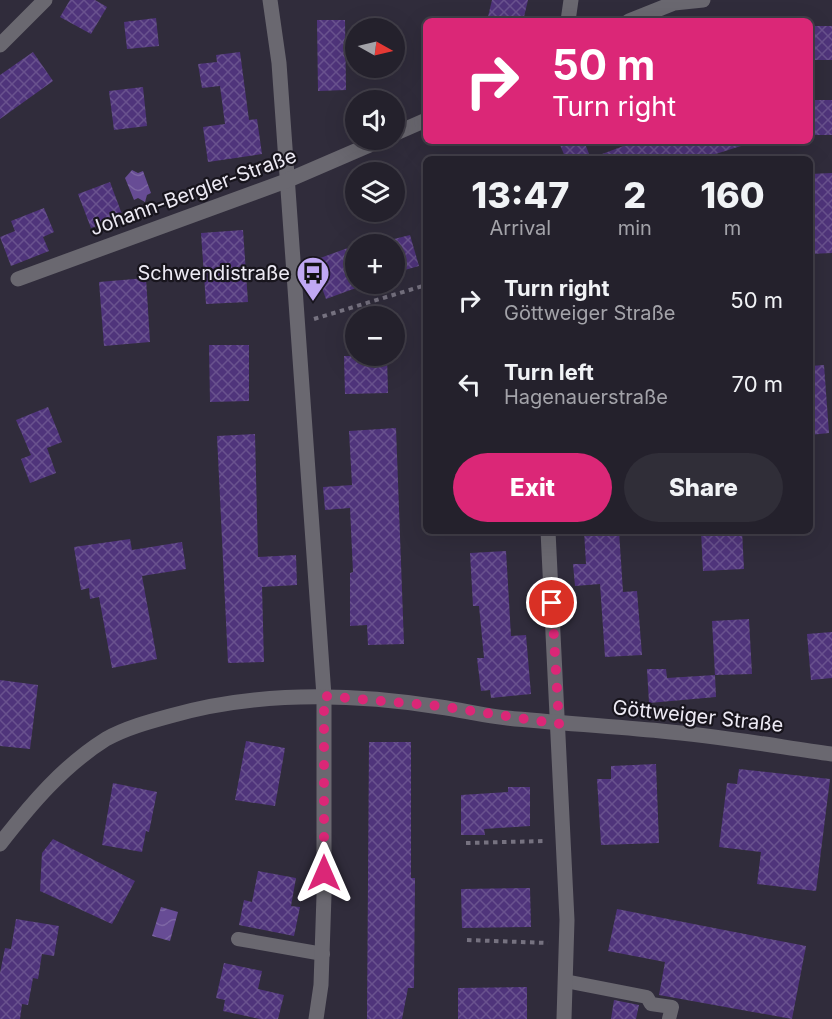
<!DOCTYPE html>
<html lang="en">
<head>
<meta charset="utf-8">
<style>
	body { margin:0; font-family:Inter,sans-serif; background:#302e38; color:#f1f3f6; height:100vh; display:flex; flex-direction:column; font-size:22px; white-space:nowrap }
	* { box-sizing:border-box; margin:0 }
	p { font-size:20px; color:#a3a3a9 }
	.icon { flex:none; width:33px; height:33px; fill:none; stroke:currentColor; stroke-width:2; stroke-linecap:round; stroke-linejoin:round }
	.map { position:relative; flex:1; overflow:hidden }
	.drawer { position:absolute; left:423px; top:156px; width:390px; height:378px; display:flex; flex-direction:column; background:#24212c; border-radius:9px; box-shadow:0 6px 24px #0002,0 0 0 2px #413e48 }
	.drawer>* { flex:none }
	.guide { position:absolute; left:423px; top:18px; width:390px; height:126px; border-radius:9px; box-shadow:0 6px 24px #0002,0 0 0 2px #413e48; background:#db2777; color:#fff; overflow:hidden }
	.needle { width:39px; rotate:98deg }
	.fabs { position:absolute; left:345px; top:18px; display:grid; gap:12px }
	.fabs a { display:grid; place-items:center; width:60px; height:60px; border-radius:50%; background:#24212c; box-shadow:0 6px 24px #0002,0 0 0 2px #413e48; font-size:30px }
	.pin { position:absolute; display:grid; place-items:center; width:51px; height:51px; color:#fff; margin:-26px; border:3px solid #fff; border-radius:50%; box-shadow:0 2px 6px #0007 }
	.me { position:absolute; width:66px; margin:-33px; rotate:0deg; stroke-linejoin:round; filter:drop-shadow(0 0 4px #0008) }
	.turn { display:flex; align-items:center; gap:21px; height:126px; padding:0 30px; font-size:27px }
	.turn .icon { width:78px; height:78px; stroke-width:2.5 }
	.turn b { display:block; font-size:42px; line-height:51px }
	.eta { display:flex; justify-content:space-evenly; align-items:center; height:102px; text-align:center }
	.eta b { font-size:36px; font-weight:800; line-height:42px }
	.action { display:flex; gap:12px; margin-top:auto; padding:12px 30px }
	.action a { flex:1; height:69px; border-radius:36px; background:#db2777; color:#fff; font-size:24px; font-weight:800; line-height:69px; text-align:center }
	.action a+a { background:#302e38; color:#f1f3f6 }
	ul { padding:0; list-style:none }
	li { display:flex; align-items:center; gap:18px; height:84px; padding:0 30px }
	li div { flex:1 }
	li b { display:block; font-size:22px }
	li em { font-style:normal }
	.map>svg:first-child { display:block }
</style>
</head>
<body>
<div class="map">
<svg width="832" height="1019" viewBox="0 0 832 1019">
	<defs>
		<pattern id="water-waves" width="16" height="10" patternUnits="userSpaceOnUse" patternTransform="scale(1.5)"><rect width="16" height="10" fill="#674c95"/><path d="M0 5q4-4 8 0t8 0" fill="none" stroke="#7d66a4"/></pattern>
		<pattern id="building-cross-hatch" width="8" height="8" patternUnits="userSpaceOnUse" patternTransform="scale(1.5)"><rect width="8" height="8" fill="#4f347b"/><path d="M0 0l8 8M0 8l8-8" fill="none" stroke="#69528e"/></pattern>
	</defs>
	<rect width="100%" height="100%" fill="#302c3b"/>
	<!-- water -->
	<g fill="url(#water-waves)">
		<polygon points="132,170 138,173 143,171 151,193 147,195 145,202 138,198 134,200 125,178"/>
		<polygon points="161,907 178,912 170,941 152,936"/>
	</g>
	<!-- building -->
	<g fill="url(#building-cross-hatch)">
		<polygon points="70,0 95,0 107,7 91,34 60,17"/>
		<polygon points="492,0 528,0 523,21 487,21"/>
		<polygon points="156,18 159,46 127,49 124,22"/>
		<polygon points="317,20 345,20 346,90 318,91"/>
		<polygon points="813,26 832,26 832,60 814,60"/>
		<polygon points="33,52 53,81 0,119 0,75"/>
		<polygon points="240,52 249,120 257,119 262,154 208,162 203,127 225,124 220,86 202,88 198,64 217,62 216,55"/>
		<polygon points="143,87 147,126 114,130 109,91"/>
		<rect x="814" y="100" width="18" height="35"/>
		<polygon points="571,141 584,141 591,159 566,159 560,145"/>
		<polygon points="637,141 744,141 744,145 700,159 594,159 594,157"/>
		<polygon points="832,173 832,253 810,254 810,174"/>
		<polygon points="110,182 123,217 91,228 78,194"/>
		<polygon points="44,208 54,232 43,237 49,251 11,266 0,237 15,231 11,221"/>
		<polygon points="243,230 248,302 206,304 201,233"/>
		<polygon points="410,235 419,266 394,273 394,239"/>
		<polygon points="356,245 356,288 326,299 312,261"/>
		<polygon points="146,278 150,342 104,346 99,282"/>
		<polygon points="209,345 249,345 249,401 210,402"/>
		<polygon points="344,356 387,356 388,393 345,394"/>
		<polygon points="824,365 829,433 810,435 810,366"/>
		<polygon points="48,407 62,442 47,448 56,473 30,483 21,459 31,455 16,420"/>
		<polygon points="396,428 404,644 368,645 367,625 350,626 350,573 353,572 350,508 325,510 323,487 352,485 349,431"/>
		<polygon points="255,434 258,557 296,555 297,585 262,587 264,662 228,663 217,436"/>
		<polygon points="584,531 619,531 623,592 637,591 642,655 605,657 600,584 575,586 573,564 586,564"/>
		<polygon points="701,531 742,531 744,569 703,571"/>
		<polygon points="130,539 132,550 182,542 186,569 142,576 157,659 112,668 99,597 90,599 89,588 81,590 74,547"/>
		<polygon points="506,551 511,636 526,635 531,694 491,698 490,690 481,691 477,658 484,658 479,606 473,606 470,553"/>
		<polygon points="749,619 752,674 715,675 712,621"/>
		<polygon points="832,632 832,678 811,680 807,634"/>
		<polygon points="647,669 666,669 667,678 715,675 716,697 649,703"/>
		<polygon points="0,680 38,685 30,749 0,746"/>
		<polygon points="246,741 285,748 275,806 235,800"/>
		<polygon points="369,742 411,742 411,878 415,878 414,988 408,988 402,1019 367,1019"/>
		<polygon points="656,764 659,843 601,845 597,779 611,779 611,766"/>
		<polygon points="739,769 830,779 816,891 757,884 761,852 719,847 727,783 737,784"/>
		<polygon points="113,783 157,792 149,832 146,831 142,852 102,845"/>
		<polygon points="508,787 530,787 530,826 484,829 485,835 461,835 461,795 508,792"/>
		<polygon points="53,839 135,881 112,924 40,891 42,853"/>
		<polygon points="258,871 296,878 291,906 300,907 294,936 239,925 244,900 252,902"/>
		<polygon points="530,888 531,927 462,928 461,889"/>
		<polygon points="617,909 806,946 792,1019 659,995 665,962 608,951"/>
		<polygon points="16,919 59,926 54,956 42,954 38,979 33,978 28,1005 22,1004 20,1019 0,1019 0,973 5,948 11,949"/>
		<polygon points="224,963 262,971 258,989 284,995 278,1019 260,1019 223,1011 225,1000 216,998"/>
		<polygon points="527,987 527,1019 458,1019 458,988"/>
		<polygon points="614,1000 639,1005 636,1019 611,1019"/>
	</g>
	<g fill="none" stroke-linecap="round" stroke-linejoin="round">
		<!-- path -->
		<g stroke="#767280" stroke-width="4" stroke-dasharray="4.5 4.5" stroke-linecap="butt">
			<polyline points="314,319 426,285"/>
			<polyline points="466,843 545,841"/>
			<polyline points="467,940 548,943"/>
		</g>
		<!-- service -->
		<g stroke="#6a6870" stroke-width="14">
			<polyline points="238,939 323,954"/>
			<polyline points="565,981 647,997 651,1004 672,1007 669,1019"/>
		</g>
		<!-- minor -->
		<g stroke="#6a6870" stroke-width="15">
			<polyline points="270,0 279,63 324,696 324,895 321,985 316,1019"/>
			<polyline points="568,21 571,0"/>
			<polyline points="629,21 674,3 703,0"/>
			<polyline points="0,45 45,0"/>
			<polyline points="394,134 426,120"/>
			<polyline points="18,279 286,181 381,140"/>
			<polyline points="548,531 567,920 564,1019"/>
			<path d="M0 844C31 804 63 766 106 739 126 728 148 722 170 716 257 691 351 693 440 707 462 710 485 716 507 718 558 723 610 726 661 731 718 736 775 746 832 754"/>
		</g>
	</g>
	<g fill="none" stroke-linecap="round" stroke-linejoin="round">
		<!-- route -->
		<polyline stroke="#db2777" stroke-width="10" stroke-dasharray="0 18" points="324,873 324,696 439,706 559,724 552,603"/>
	</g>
	<!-- icons -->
	<defs>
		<symbol id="bus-pin" viewBox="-11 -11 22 30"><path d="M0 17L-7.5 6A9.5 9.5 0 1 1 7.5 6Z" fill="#c0a8f3" stroke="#18151d"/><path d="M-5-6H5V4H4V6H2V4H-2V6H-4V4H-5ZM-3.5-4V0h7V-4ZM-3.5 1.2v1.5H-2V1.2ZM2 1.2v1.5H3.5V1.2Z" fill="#111"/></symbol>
	</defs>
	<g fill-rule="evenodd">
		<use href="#bus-pin" x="294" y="254" width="38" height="52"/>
	</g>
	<g text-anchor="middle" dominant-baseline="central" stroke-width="4.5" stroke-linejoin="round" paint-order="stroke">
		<!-- street labels -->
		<g font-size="20" fill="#edeaf4" stroke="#18151d">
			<text transform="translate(193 192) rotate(-20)">Johann-Bergler-Straße</text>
			<text transform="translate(698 716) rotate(6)">Göttweiger Straße</text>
		</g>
		<!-- poi labels -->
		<g font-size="20" fill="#edeaf4" stroke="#18151d" text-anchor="end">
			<text x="290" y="273">Schwendistraße</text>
		</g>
	</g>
</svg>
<div class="fabs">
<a><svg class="needle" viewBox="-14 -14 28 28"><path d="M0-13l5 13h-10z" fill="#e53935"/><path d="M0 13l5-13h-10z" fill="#a3a3a9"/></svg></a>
<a><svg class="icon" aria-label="sound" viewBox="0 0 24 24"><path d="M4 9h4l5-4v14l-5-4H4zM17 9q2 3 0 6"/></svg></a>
<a><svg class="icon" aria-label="layers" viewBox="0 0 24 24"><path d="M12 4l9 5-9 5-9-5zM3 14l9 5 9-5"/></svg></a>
<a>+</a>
<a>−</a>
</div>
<div class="pin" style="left:552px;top:603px;background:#d93025"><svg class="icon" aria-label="arrive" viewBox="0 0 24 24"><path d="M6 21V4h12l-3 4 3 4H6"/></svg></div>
<svg class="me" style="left:324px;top:873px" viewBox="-20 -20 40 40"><path d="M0-17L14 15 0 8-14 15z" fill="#db2777" stroke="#fff" stroke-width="4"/></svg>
<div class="guide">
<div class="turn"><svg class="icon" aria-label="right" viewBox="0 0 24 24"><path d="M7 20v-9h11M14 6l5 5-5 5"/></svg><div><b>50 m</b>Turn right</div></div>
</div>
<section class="drawer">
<div class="eta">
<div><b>13:47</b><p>Arrival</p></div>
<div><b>2</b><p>min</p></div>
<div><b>160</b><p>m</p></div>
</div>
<ul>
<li><svg class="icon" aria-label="right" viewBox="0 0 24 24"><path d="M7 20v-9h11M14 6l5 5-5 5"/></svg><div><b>Turn right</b><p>Göttweiger Straße</p></div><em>50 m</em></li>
<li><svg class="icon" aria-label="left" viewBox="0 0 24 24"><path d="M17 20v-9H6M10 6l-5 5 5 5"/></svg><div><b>Turn left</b><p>Hagenauerstraße</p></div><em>70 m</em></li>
</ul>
<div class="action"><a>Exit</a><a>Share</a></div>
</section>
</div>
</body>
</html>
